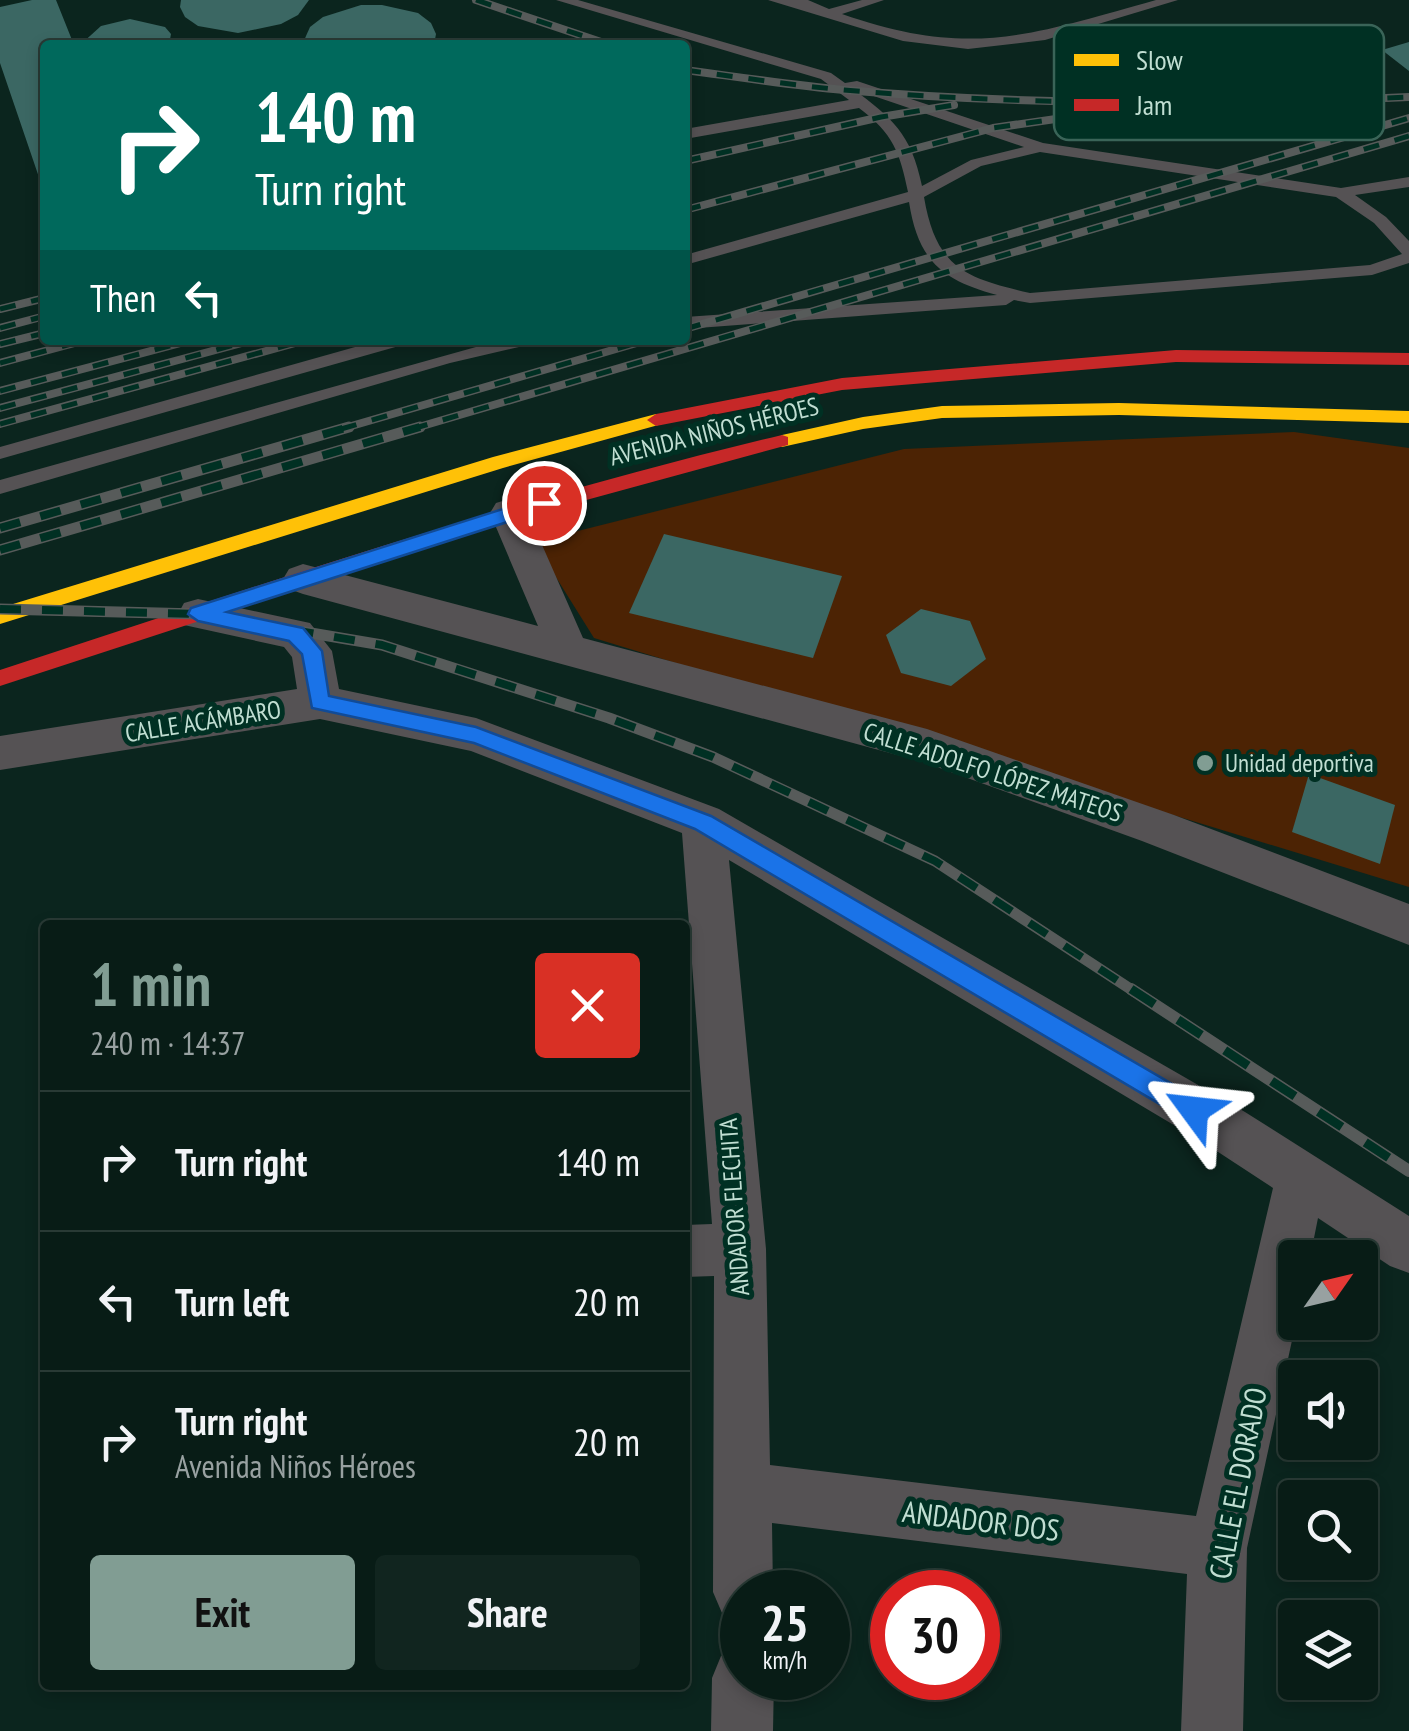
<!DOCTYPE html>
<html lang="en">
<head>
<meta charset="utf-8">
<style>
	body { margin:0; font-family:"PT Sans Narrow",sans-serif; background:#11251f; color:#f1f3f6; height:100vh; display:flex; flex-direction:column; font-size:38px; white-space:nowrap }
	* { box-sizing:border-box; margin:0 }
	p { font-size:32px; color:#98a1a1 }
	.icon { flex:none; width:55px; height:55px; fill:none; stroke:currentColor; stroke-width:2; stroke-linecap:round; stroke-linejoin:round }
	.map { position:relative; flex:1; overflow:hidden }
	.side { position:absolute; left:40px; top:920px; width:650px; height:770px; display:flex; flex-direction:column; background:#081c16; border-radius:10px; box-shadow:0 5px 15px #0003,0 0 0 2px #293a35 }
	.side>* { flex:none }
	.banner { position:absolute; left:40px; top:40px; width:650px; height:305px; border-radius:10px; box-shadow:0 5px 15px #0003,0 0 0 2px #293a35; background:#00695c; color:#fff; overflow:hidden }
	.needle { width:65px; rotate:56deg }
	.tools { position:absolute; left:1278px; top:1240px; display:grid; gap:20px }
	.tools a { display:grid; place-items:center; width:100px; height:100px; border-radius:10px; background:#081c16; box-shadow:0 5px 15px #0003,0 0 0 2px #293a35; font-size:50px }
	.speed { position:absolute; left:720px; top:1570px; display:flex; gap:20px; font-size:50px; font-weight:700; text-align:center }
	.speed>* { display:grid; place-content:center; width:130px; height:130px; border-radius:50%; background:#081c16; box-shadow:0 5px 15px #0003,0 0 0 2px #293a35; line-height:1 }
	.speed small { font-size:25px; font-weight:400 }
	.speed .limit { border:15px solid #d22; background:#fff; color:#111 }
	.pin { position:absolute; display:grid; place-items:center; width:85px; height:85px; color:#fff; margin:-42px; border:5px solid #fff; border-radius:50%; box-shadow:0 2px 10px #0007 }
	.me { position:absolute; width:110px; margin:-55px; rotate:300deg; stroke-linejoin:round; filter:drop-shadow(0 0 8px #0008) }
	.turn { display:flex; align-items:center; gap:35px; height:210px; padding:0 50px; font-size:45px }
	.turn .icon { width:130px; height:130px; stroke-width:2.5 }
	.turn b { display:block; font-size:70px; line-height:85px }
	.then { display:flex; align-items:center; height:95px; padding:0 50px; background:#0003; gap:20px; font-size:38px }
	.round { display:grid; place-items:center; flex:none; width:105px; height:105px; border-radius:10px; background:#11251f }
	.head { display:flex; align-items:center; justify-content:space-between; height:170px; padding:0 50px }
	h1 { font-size:60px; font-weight:600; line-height:75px; color:#819d93 }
	.primary-button { display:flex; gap:20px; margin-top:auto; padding:20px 50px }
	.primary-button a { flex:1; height:115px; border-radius:10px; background:#819d93; color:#111; font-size:40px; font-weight:600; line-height:115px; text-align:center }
	.primary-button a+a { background:#11251f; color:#f1f3f6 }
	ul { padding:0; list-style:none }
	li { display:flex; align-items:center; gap:30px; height:140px; padding:0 50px; border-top:2px solid #293a35 }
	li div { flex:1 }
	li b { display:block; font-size:38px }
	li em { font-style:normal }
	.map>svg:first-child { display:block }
</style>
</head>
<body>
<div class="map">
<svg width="1409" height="1731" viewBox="0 0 1409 1731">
	<rect width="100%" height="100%" fill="#0b251e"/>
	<!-- green -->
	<polygon fill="#4c2304" points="1294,432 1409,448 1409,887 594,638 534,542 904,449"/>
	<!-- building -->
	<g fill="#3b6763">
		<polygon points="32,0 56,0 74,45 45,45 44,192 0,63 0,7"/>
		<polygon points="181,0 309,0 298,15 281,24 238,33 198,26 185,17 180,7"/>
		<polygon points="361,5 382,5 418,13 431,23 436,34 434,45 302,45 310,27 323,17"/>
		<polygon points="130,19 165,27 171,34 169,45 80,45 101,26"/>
		<polygon points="1409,42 1409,71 1382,50"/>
		<polygon points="664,534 842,576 813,658 629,613"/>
		<polygon points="921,609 970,621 986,659 951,686 901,673 886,635"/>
		<polygon points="1309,774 1395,805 1380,864 1292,832"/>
	</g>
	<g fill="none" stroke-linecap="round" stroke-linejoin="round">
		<!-- lane -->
		<g fill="#555254" fill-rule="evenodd">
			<path d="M556 0H578L831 73 845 83 857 81 1043 143 1341 188 1409 177V187L1355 195 1386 217 1409 241V263L1372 275 1030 303 1014 300 1006 305 685 329V317L997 295C941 280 918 260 909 202L685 265V255L908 192C900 153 893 133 859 108L685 139V129L849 100 821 79ZM853 89 1024 147 971 160 922 186C911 133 892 118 853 89ZM1040 152 1336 197 1374 223 1402 254 1370 265 1030 293C965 278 936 268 924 197L981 166Z"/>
			<path d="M768 0H808L829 9 862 0H884L842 14C971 59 1030 35 1156 0H1178L1045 40 968 49 903 41Z"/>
			<polygon points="380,340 409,340 406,344 0,459 0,447"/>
			<polygon points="501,340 535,340 532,344 450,363 0,494 0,480"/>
		</g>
		<!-- street -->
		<g fill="#555254" fill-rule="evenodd">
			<polygon points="509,499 522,503 528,513 583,638 927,729 1174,815 1409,904 1409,945 1142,841 923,762 303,594 289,589 283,579 289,569 303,564 538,626 490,513 496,503"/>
			<path d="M198 599 310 623 332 651 339 689 476 718 719 809 1245 1112 1409 1216V1273L1390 1266 1318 1218 1310 1258H1295L1296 1322 1247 1548 1243 1731H1181L1187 1574 772 1523 773 1592H742V1622L722 1613 713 1592 714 1276 685 1277V1225L712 1224 682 833 471 751 320 719 0 770V736L297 689 292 657 284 647 184 625 178 614 184 603ZM729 860 1209 1146 1273 1188 1196 1516 770 1465 766 1249Z"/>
			<polygon points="742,1647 742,1678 774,1678 773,1731 711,1731 712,1678 721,1656"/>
		</g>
		<!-- slow -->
		<g fill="#ffc107" fill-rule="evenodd">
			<polygon points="1119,403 1409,411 1409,423 1119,415 942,418 863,429 782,447 773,441 782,435 863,417 942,406"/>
			<polygon points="656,414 665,420 662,424 503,468 0,624 0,608 493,457"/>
		</g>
		<!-- jam -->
		<g fill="#c62828" fill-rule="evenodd">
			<polygon points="1176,350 1409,353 1409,365 1176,362 842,390 656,426 647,420 656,414 842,378"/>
			<path d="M782 435 788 437V445L491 526 0 686V670C259 585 517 498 782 435Z"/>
		</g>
		<defs>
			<g id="rail-far2">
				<polyline points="476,0 610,45"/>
				<path d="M685 70C738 77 791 85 844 90 1032 106 1221 105 1409 97"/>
				<polyline points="685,161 881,117 954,105"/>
				<polyline points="685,210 993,128 1104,112"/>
				<polyline points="0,309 45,298"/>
				<polyline points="0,328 45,316"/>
				<polyline points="685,329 1409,118"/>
				<polyline points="0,344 45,333"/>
				<polyline points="0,363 86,340"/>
				<polyline points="0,391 192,340"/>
				<polyline points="0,408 253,340"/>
				<polyline points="0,424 306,340"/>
				<polyline points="341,429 647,340"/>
				<polyline points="412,429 1409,136"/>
			</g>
			<g id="rail-far1">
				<polyline points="0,528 349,427"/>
				<polyline points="0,550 420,427"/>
				<polyline points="0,609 198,614 382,645 609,718 713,757 935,861 1135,992"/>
			</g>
			<polyline id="rail" points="1131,989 1409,1171"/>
		</defs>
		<!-- rail-far2 casing -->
		<use href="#rail-far2" stroke="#575b5a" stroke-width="8"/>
		<!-- rail-far1 casing -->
		<use href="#rail-far1" stroke="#575b5a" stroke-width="11"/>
		<!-- rail casing -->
		<use href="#rail" stroke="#575b5a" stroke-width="12"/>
		<!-- rail-far2 -->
		<use href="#rail-far2" stroke="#003023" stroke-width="5" stroke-dasharray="16" stroke-linecap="butt"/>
		<!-- rail-far1 -->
		<use href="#rail-far1" stroke="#003023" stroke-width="8" stroke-dasharray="21" stroke-linecap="butt"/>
		<!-- rail -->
		<use href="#rail" stroke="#003023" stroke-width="9" stroke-dasharray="28" stroke-linecap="butt"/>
	</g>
	<!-- route -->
	<polygon fill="#1a73e8" stroke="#114b97" stroke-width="2.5" points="544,496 554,503 551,508 227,612 303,628 322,651 329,696 476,727 711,816 1203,1102 1207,1110 1203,1119 1194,1122 1185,1119 695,829 474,743 312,708 302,654 289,641 198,621 188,614 191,608"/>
	<!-- markers -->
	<circle fill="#819d93" stroke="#003023" stroke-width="4" cx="1205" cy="763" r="10"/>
	<g text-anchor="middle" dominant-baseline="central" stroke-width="10" stroke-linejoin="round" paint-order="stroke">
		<!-- street labels -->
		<g font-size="25" fill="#c0ded2" stroke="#003023">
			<text transform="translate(714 431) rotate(-14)">AVENIDA NIÑOS HÉROES</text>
			<text transform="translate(203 721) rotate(-9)">CALLE ACÁMBARO</text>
			<text transform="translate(993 772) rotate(18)">CALLE ADOLFO LÓPEZ MATEOS</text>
			<text transform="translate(734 1207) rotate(-94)">ANDADOR FLECHITA</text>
		</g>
		<!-- poi labels -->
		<g font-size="25" fill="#c0ded2" stroke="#003023" text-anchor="start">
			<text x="1225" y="763">Unidad deportiva</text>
		</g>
		<!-- near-street labels -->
		<g font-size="30" fill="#c0ded2" stroke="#003023">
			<text transform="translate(1237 1483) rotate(-79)">CALLE EL DORADO</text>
			<text transform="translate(981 1520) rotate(7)">ANDADOR DOS</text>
		</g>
	</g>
	<!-- legend -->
	<rect x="1054" y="25" width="330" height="115" rx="15" fill="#003023" stroke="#3a6458" stroke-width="2.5"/>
	<rect x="1074" y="54" width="45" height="12" fill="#ffc107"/>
	<rect x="1074" y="99" width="45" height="12" fill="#c62828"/>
	<g font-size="28" fill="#c0ded2">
		<text x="1136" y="70">Slow</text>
		<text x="1136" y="115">Jam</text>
	</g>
</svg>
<div class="tools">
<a><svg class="needle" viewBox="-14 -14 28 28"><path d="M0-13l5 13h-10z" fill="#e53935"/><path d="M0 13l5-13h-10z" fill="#98a1a1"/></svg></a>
<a><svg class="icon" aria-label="sound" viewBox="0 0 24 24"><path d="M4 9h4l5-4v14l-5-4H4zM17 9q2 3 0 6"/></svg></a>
<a><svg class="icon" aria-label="search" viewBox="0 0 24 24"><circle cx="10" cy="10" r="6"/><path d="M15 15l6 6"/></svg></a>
<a><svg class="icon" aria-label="layers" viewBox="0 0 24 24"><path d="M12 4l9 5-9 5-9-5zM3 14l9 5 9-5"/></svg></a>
</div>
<div class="speed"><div>25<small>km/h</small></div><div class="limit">30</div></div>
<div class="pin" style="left:544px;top:503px;background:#d93025"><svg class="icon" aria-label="arrive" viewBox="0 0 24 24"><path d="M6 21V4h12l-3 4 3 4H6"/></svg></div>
<svg class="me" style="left:1194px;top:1110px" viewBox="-20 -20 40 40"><path d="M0-17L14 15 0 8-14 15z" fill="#1a73e8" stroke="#fff" stroke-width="4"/></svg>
<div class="banner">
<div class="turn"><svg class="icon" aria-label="right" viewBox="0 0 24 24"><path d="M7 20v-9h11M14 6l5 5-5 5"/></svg><div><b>140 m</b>Turn right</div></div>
<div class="then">Then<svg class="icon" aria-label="left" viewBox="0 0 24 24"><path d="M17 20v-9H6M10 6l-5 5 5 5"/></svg></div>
</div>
<section class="side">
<div class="head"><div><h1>1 min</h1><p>240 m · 14:37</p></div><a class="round" style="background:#d93025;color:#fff"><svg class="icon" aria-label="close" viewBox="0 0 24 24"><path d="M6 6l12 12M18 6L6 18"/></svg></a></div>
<ul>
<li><svg class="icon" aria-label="right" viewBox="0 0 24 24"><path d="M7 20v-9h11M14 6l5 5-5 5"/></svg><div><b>Turn right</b></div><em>140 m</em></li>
<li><svg class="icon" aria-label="left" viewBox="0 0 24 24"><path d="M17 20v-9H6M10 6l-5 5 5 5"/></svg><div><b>Turn left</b></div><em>20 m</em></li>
<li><svg class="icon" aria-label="right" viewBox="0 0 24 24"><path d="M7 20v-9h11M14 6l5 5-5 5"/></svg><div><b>Turn right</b><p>Avenida Niños Héroes</p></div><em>20 m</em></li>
</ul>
<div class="primary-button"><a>Exit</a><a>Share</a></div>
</section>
</div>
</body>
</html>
